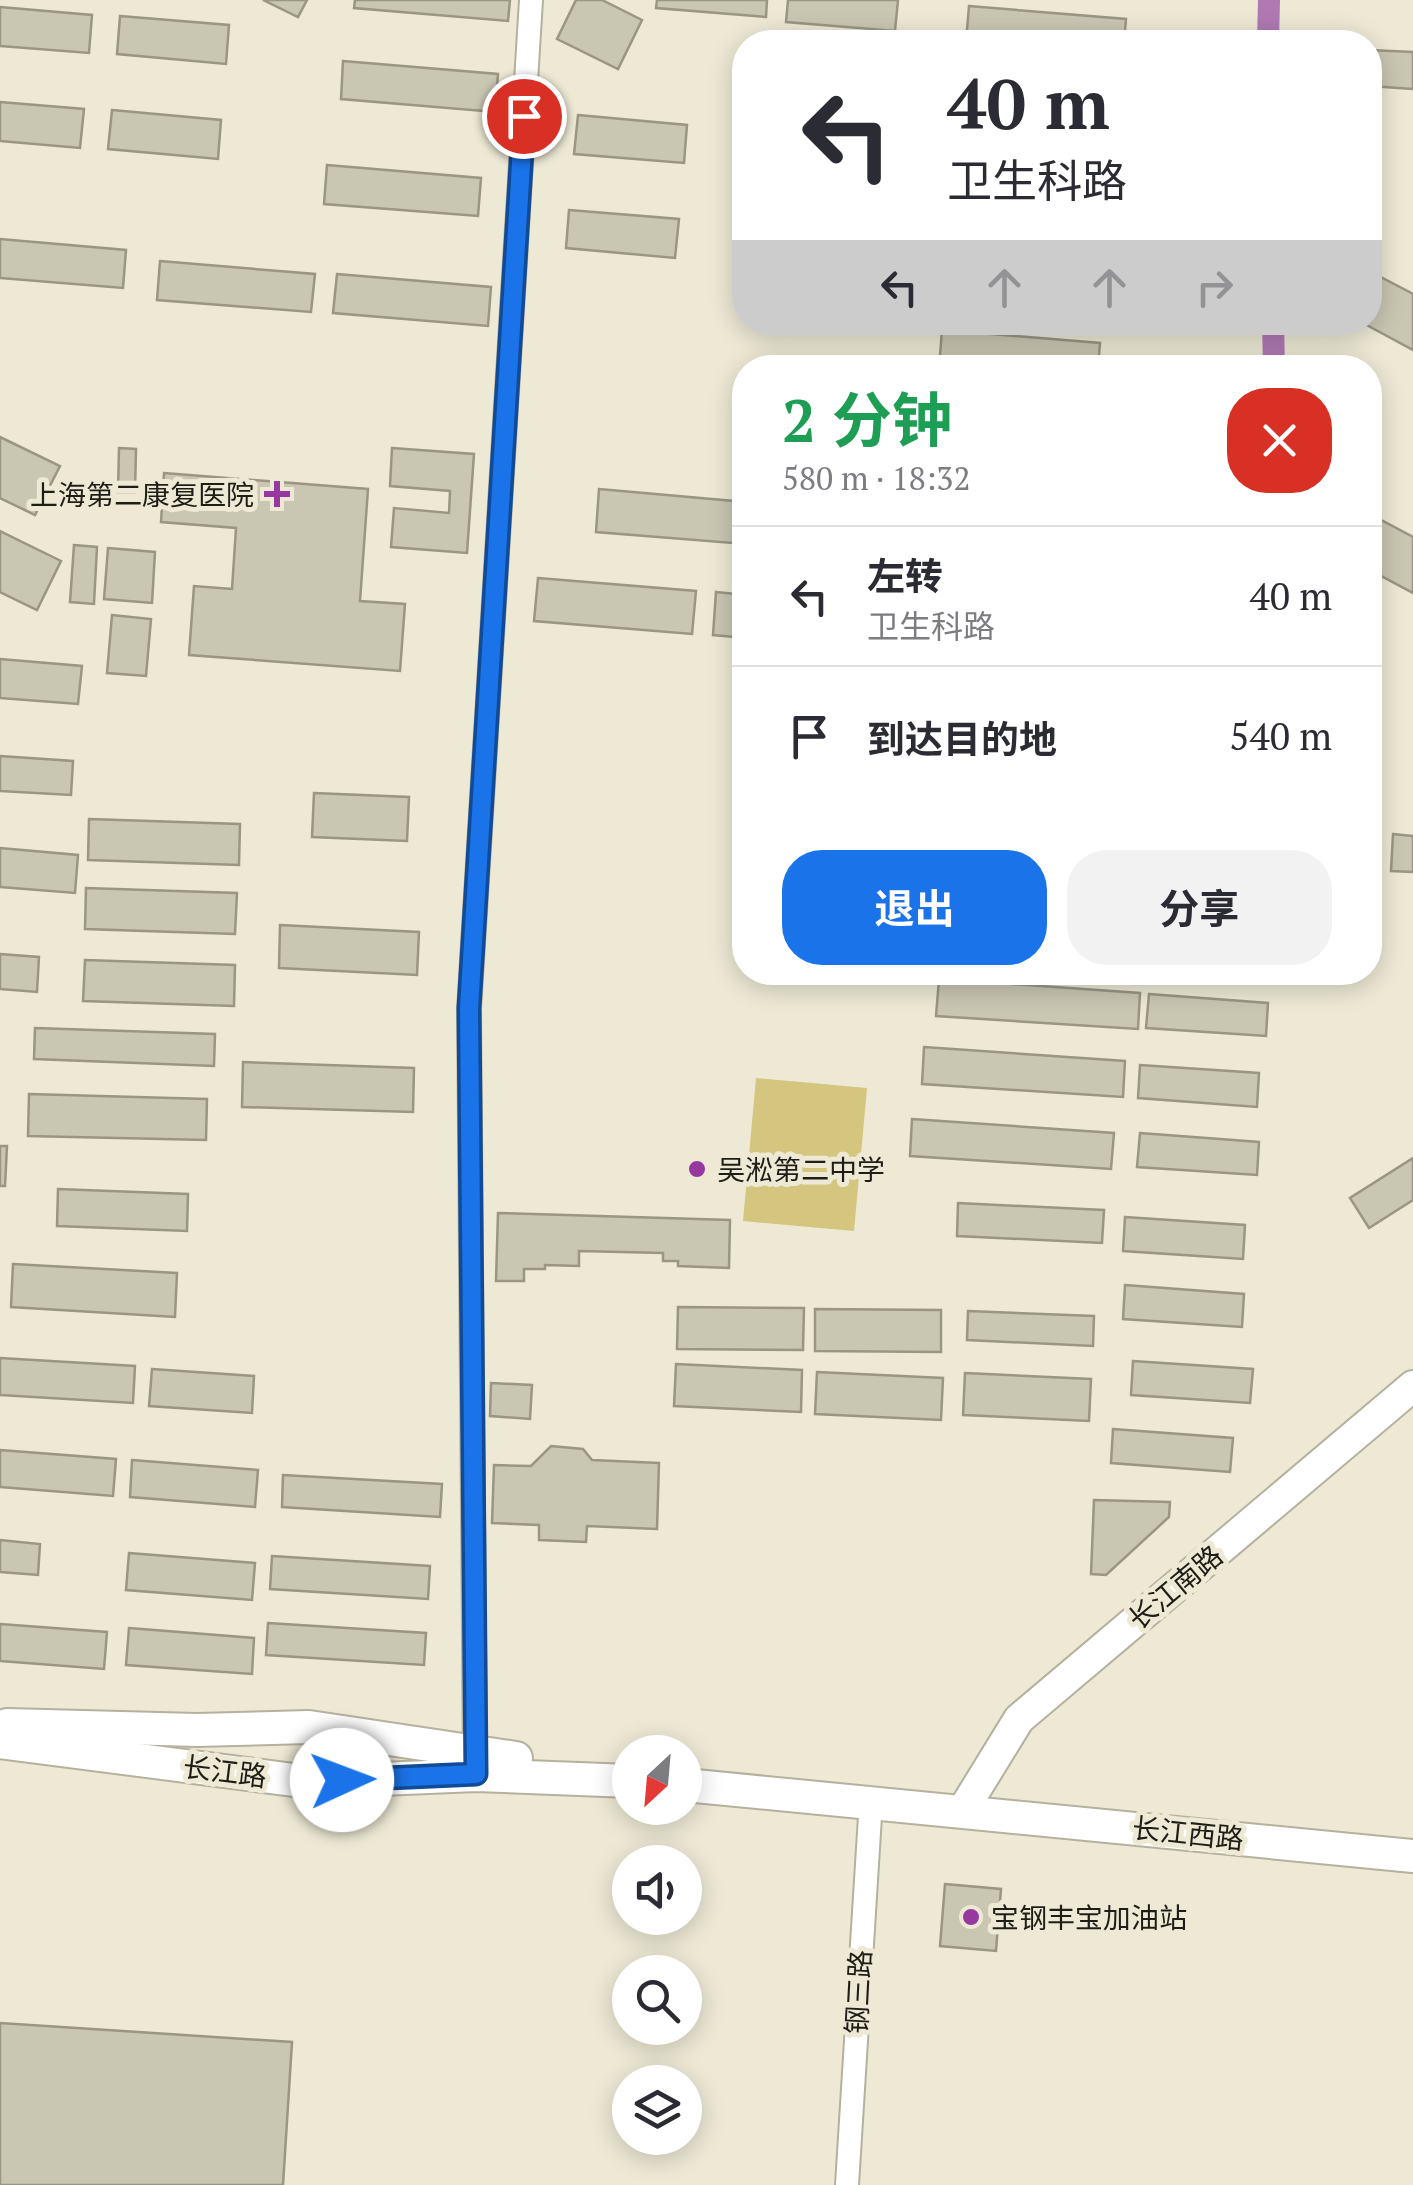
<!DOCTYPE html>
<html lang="zh">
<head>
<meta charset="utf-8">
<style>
	body { margin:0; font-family:"PT Serif","Noto Sans SC",serif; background:#f2f2f3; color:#2b2b33; height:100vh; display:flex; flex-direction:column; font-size:38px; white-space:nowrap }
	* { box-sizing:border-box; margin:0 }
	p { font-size:32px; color:#7c7c81 }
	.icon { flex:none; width:55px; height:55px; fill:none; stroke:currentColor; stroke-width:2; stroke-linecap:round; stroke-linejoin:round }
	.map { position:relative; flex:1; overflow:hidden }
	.panel { position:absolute; left:732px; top:355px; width:650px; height:630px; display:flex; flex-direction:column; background:#fff; border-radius:40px; box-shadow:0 5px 25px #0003 }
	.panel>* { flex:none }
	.guide { position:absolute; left:732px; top:30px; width:650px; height:305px; border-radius:40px; box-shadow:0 5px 25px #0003; background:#fff; color:#2b2b33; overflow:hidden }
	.needle { width:65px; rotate:206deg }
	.controls { position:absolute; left:612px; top:1735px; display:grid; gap:20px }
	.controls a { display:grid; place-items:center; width:90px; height:90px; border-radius:50%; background:#fff; box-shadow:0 5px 25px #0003; font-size:50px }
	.pin { position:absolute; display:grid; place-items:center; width:85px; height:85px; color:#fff; margin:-42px; border:5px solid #fff; border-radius:50%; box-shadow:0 2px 10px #0007 }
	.me { position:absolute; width:110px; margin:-55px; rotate:88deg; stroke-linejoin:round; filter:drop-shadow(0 0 8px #0008) }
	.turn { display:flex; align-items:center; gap:35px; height:210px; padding:0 50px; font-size:45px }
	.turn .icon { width:130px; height:130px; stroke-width:2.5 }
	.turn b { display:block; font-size:70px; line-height:85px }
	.lanes { display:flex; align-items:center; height:95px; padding:0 50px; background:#0003; justify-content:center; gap:50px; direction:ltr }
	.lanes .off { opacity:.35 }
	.round { display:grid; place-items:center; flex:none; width:105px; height:105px; border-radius:40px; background:#f2f2f3 }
	.overview { display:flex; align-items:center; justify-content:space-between; height:170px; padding:0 50px }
	h1 { font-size:60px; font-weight:700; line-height:75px; color:#1e9e55 }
	.cta { display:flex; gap:20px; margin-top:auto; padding:20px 50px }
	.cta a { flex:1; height:115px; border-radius:40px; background:#1a73e8; color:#fff; font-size:40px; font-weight:700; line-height:115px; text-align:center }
	.cta a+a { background:#f2f2f3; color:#2b2b33 }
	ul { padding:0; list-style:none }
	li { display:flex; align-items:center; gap:30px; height:140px; padding:0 50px; border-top:2px solid #e1e1e2 }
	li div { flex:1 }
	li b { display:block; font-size:38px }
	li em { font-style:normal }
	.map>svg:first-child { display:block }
</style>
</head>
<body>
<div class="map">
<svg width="1413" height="2185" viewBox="0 0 1413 2185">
	<rect width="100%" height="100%" fill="#ede9d5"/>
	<!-- green -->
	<polygon fill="#d5c67f" points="756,1078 867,1088 854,1231 743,1221"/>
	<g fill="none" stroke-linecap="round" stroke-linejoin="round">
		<!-- canal -->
		<g stroke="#b079b4" stroke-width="22">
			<polyline points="1268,42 1269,0"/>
			<polyline points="1273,322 1274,368"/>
		</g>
	</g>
	<!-- building -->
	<g fill="#c9c6b2" stroke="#9a9683" stroke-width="2.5">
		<polygon points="263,0 307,0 298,17"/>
		<polygon points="355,0 510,0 508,21 354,8"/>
		<polygon points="576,0 602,0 642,20 618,69 557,39"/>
		<polygon points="657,0 767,0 766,17 656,8"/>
		<polygon points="788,0 898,0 895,31 786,22"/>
		<polygon points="969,6 1126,19 1124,42 966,42"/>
		<polygon points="0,7 92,15 89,53 0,46"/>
		<polygon points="120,16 229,25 226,64 117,54"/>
		<polygon points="1370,50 1413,52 1413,89 1370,86"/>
		<polygon points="343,61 498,74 495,112 341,99"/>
		<polygon points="0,102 84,109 80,148 0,141"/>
		<polygon points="112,110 221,120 218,159 108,149"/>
		<polygon points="578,115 687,125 684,163 574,154"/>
		<polygon points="327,165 481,178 478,216 324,204"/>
		<polygon points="739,177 745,178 745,217 736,216"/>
		<polygon points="569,210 679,219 675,258 566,248"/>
		<polygon points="0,239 126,250 123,288 0,278"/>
		<polygon points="160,261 315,274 311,312 157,300"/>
		<polygon points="337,274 491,287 488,326 333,313"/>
		<polygon points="1375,274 1413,294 1413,350 1361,322 1370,322 1370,283"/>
		<polygon points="942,330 1100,343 1098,368 939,368"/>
		<polygon points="0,437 60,466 35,515 0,498"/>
		<polygon points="119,448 136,449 135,492 118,492"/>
		<polygon points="392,448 474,454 467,553 391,547 394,508 449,513 450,491 390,486"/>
		<polygon points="164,473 368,489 360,601 405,604 400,671 189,655 194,586 232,589 236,528 161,522"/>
		<polygon points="599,489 745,502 745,544 596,532"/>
		<polygon points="1370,514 1413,537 1413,593 1370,570"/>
		<polygon points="0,531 61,561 37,610 0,592"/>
		<polygon points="74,545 97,547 94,604 70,602"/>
		<polygon points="108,548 155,552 152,603 104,599"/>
		<polygon points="538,578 696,591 692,634 534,621"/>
		<polygon points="716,592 745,595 745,638 713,635"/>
		<polygon points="112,615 151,619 146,676 107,673"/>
		<polygon points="0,659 82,666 78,704 0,698"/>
		<polygon points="0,756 73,761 71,795 0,791"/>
		<polygon points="314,793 409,797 407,841 312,837"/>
		<polygon points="89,819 240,824 239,865 88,860"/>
		<polygon points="1393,834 1413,836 1413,872 1391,871"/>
		<polygon points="0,848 78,855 75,893 0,887"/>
		<polygon points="86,888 237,893 235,934 85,929"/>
		<polygon points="280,925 419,932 417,975 279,968"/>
		<polygon points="0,954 39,957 37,992 0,989"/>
		<polygon points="85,960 235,965 234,1006 83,1001"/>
		<polygon points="939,979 1140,993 1138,1029 936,1016"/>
		<polygon points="1149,994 1268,1003 1266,1036 1146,1028"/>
		<polygon points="35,1028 215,1034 214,1066 34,1059"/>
		<polygon points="924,1047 1125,1061 1123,1097 922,1084"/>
		<polygon points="243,1062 414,1068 413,1112 242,1107"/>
		<polygon points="1140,1065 1259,1073 1257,1107 1138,1098"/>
		<polygon points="29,1094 207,1099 206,1140 28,1136"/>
		<polygon points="912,1119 1114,1133 1111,1169 910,1156"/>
		<polygon points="1140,1133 1259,1142 1257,1175 1137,1167"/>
		<polygon points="0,1146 7,1146 5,1186 0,1186"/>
		<polygon points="1413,1158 1413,1200 1369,1228 1350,1198"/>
		<polygon points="58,1189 188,1194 187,1231 57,1226"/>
		<polygon points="958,1203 1104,1210 1102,1243 957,1236"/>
		<polygon points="498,1213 730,1220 729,1268 678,1266 678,1261 663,1261 663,1253 579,1251 579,1266 545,1265 545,1269 524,1269 524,1281 496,1281"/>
		<polygon points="1125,1217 1245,1225 1243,1259 1123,1251"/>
		<polygon points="13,1264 177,1273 175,1317 11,1307"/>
		<polygon points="1125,1285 1244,1294 1242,1327 1123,1319"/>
		<polygon points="678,1307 804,1308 803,1350 677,1349"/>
		<polygon points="815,1309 941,1310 941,1352 815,1351"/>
		<polygon points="968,1311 1094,1316 1093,1346 967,1340"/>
		<polygon points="0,1358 135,1366 133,1403 0,1395"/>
		<polygon points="1133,1361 1253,1369 1250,1403 1131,1395"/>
		<polygon points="676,1364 802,1370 801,1412 674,1406"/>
		<polygon points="152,1369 254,1376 252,1413 149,1406"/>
		<polygon points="817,1372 943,1378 941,1420 815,1414"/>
		<polygon points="965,1373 1091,1379 1089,1421 963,1415"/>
		<polygon points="491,1383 532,1385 530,1419 490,1416"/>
		<polygon points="1113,1429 1233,1438 1230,1472 1111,1463"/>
		<polygon points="551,1446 583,1449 592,1460 659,1463 657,1529 587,1526 586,1542 539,1540 539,1525 492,1523 494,1465 531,1466"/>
		<polygon points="0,1450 116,1459 113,1496 0,1487"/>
		<polygon points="132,1460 258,1470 255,1507 130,1497"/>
		<polygon points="283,1475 442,1484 440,1517 282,1507"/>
		<polygon points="1094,1500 1170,1502 1169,1517 1106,1575 1091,1574"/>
		<polygon points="0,1540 40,1544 38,1575 0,1572"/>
		<polygon points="129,1553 255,1563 252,1600 126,1590"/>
		<polygon points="272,1556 430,1566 428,1599 270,1589"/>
		<polygon points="268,1623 426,1633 424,1665 266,1655"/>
		<polygon points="0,1624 107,1632 104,1669 0,1661"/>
		<polygon points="129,1628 254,1638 252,1674 126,1665"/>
		<polygon points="945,1884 1001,1889 996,1951 940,1946"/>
		<polygon points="0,2023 292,2042 283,2185 0,2185"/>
	</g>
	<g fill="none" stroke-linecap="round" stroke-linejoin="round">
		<defs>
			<g id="street">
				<polyline points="475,1765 469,1009 531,0"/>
				<polyline points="847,2185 871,1800"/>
			</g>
			<polyline id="secondary" points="963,1810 1019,1719 1413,1386"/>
			<g id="primary">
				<polyline points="7,1725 197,1730 309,1727 516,1758"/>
				<polyline points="0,1742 309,1782 476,1775 630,1781"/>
				<polyline points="685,1785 1413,1856"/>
			</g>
		</defs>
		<!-- street casing -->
		<use href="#street" stroke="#b4b19e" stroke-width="26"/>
		<!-- secondary casing -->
		<use href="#secondary" stroke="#b4b19e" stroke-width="34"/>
		<!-- primary casing -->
		<use href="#primary" stroke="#b4b19e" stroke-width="36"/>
		<!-- street -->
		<use href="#street" stroke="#fff" stroke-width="22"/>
		<!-- secondary -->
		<use href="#secondary" stroke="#fff" stroke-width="30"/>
		<!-- primary -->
		<use href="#primary" stroke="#fff" stroke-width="32"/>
	</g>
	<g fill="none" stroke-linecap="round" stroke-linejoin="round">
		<defs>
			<polyline id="route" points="342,1780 476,1774 469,1008 524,116"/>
		</defs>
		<!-- route casing -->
		<use href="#route" stroke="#114b97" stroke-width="25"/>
		<!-- route -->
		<use href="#route" stroke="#1a73e8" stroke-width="18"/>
	</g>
	<!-- markers -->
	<g fill="#9738a1" stroke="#ede9d5" stroke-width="4">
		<path d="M272 479h10v10h10v10h-10v10h-10v-10h-10v-10h10z"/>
		<circle cx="697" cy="1169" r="10"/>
		<circle cx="971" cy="1917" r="10"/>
	</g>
	<g text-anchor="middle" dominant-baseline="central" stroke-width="10" stroke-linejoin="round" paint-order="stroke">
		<!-- poi labels -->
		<g font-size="28" fill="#1e1d16" stroke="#ede9d5" text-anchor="start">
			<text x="254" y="494" text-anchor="end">上海第二康复医院</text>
			<text x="717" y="1169">吴淞第二中学</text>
			<text x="991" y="1917">宝钢丰宝加油站</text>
		</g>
		<!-- street labels -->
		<g font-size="28" fill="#1e1d16" stroke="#ede9d5">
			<text transform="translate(1175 1587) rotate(-40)">长江南路</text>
			<text transform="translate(225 1771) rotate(7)">长江路</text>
			<text transform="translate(1188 1833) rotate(6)">长江西路</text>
			<text transform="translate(858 1992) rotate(-87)">钢三路</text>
		</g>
	</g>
</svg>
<div class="controls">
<a><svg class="needle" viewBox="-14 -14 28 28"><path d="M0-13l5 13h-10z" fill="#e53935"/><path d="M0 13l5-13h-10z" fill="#7c7c81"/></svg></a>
<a><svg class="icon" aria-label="sound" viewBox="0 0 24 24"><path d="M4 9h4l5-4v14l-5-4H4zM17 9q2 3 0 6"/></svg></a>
<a><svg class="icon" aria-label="search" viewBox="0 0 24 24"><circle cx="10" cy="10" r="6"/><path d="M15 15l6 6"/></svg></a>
<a><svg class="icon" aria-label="layers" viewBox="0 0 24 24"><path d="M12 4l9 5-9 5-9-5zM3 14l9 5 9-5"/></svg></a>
</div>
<div class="pin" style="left:524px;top:116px;background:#d93025"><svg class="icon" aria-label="arrive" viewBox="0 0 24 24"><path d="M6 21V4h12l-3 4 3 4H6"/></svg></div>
<svg class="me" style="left:342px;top:1780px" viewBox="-20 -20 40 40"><circle r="19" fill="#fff"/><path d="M0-13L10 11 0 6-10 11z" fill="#1a73e8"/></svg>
<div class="guide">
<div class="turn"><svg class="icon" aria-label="left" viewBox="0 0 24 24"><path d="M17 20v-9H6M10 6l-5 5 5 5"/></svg><div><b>40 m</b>卫生科路</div></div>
<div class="lanes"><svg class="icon" aria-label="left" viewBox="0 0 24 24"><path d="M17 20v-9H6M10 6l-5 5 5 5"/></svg><svg class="icon off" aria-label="ahead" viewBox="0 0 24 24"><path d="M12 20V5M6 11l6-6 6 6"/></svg><svg class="icon off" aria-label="ahead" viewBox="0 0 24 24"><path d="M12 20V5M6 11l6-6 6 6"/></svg><svg class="icon off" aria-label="right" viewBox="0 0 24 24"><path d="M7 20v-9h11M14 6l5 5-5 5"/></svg></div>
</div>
<section class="panel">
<div class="overview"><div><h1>2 分钟</h1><p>580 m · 18:32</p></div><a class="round" style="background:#d93025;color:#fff"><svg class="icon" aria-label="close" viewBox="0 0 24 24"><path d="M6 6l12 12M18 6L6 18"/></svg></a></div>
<ul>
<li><svg class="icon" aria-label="left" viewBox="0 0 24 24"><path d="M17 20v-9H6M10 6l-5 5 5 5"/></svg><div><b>左转</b><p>卫生科路</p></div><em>40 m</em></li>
<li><svg class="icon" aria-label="arrive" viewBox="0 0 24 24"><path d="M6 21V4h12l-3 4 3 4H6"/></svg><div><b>到达目的地</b></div><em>540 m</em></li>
</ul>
<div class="cta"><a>退出</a><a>分享</a></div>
</section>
</div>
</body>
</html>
